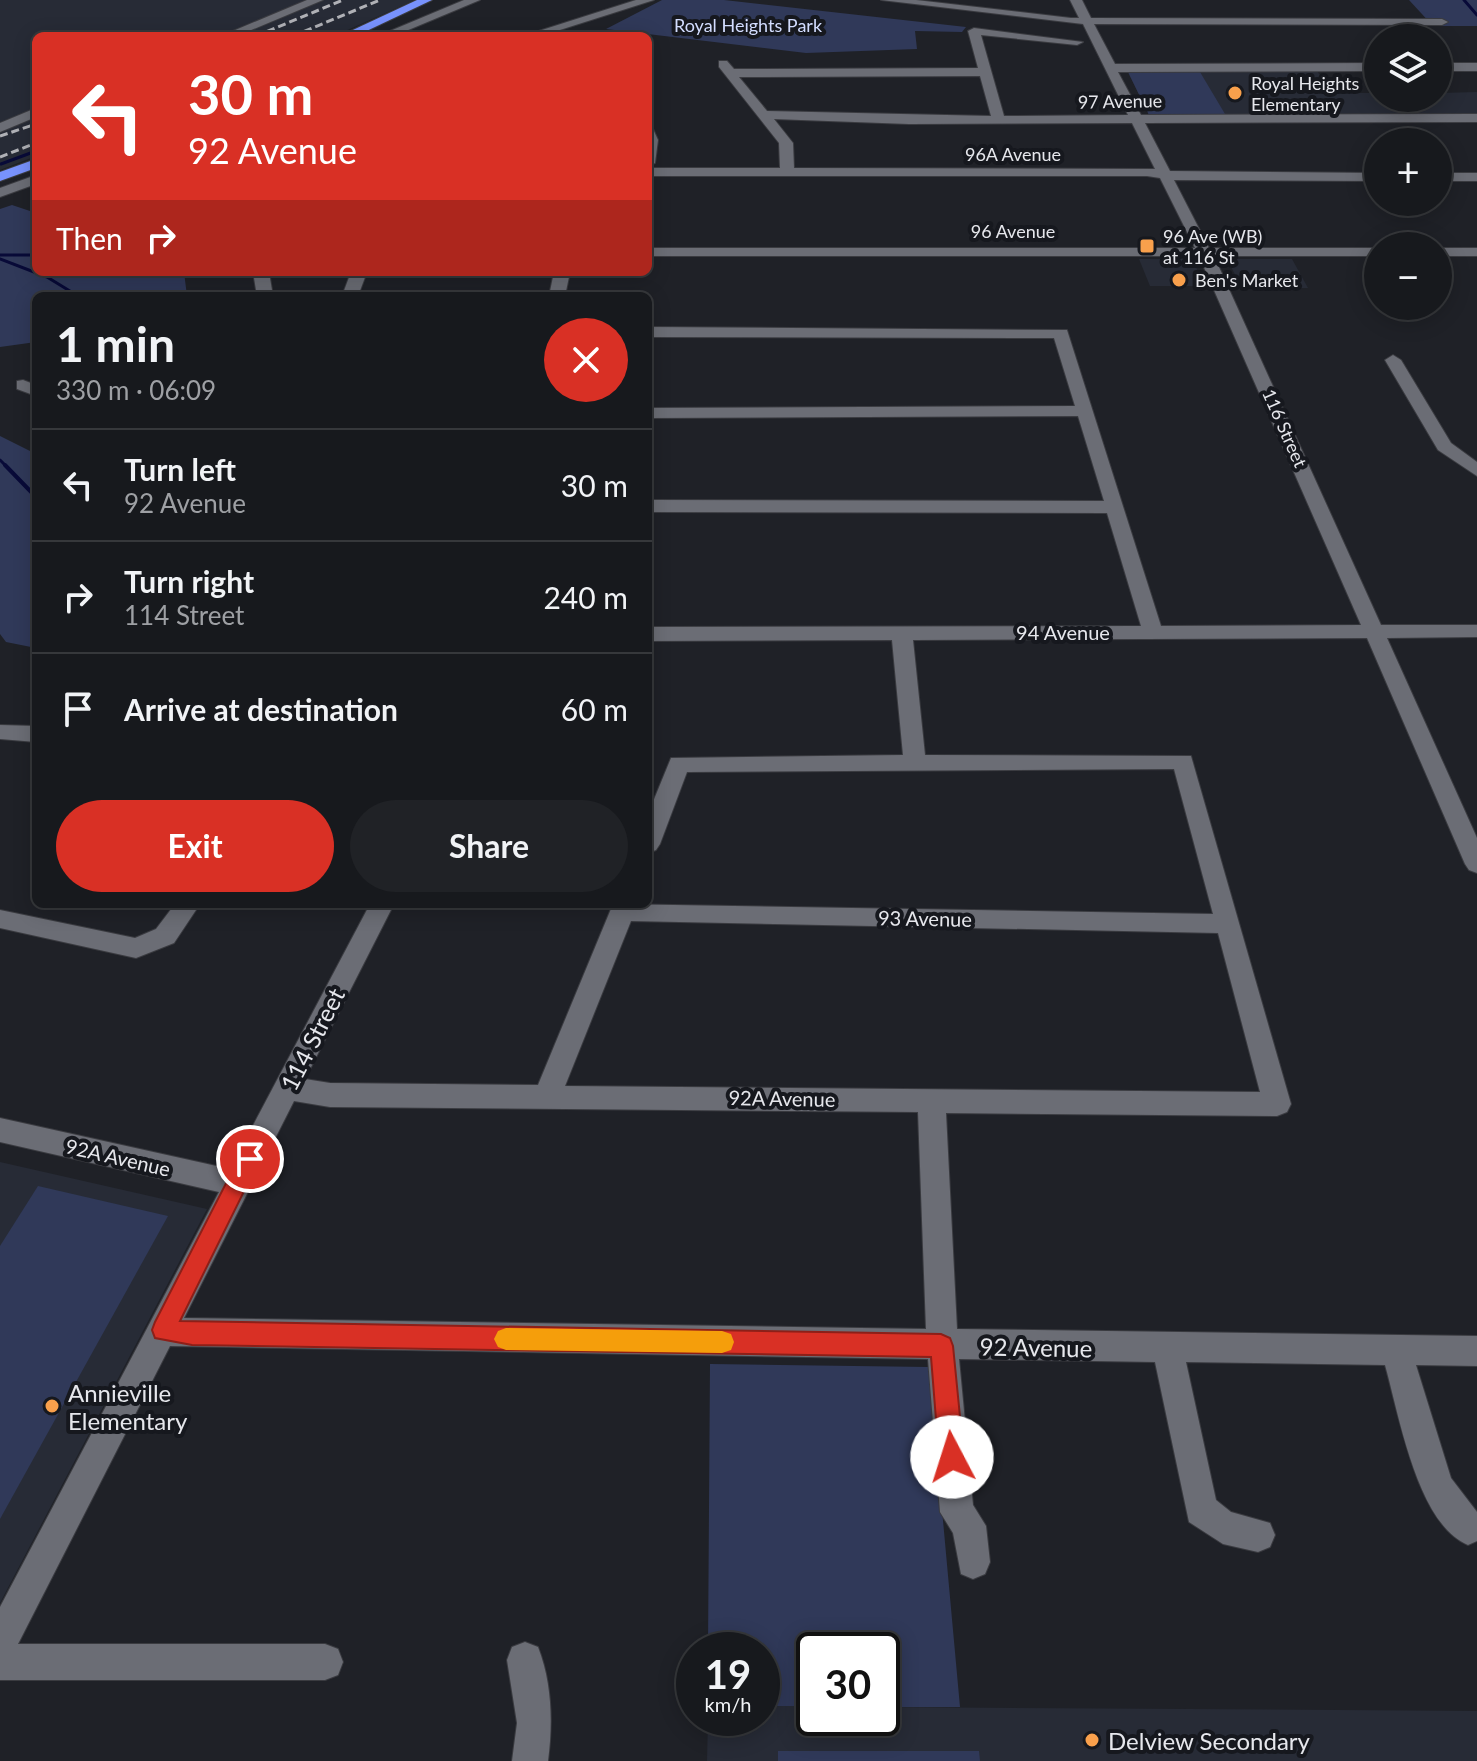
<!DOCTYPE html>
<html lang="en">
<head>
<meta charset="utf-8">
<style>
	body { margin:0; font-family:Lato,sans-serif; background:#202226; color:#f1f3f6; height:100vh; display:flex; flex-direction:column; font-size:30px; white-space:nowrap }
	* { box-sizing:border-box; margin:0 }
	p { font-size:26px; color:#9ea0a4 }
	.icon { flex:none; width:44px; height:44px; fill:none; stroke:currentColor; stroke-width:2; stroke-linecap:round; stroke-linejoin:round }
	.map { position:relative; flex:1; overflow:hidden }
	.drawer { position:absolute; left:32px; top:292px; width:620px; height:616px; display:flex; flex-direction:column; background:#17191d; border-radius:12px; box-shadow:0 4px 20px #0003,0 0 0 2px #36383b }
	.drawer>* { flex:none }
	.guide { position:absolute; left:32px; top:32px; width:620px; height:244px; border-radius:12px; box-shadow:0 4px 20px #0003,0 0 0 2px #36383b; background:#d93025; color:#fff; overflow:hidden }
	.tools { position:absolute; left:1364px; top:24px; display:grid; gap:16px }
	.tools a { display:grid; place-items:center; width:88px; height:88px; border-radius:50%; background:#17191d; box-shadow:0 4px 20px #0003,0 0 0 2px #36383b; font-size:40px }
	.speed { position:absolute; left:676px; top:1632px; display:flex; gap:16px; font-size:40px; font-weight:700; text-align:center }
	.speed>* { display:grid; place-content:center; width:104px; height:104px; border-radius:50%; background:#17191d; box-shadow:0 4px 20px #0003,0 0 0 2px #36383b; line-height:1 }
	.speed small { font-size:20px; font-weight:400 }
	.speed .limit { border:4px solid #111; border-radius:12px; background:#fff; color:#111 }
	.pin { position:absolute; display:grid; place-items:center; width:68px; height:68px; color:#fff; margin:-34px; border:4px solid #fff; border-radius:50%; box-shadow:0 2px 8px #0007 }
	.me { position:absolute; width:88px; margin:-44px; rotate:355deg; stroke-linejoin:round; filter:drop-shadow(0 0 6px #0008) }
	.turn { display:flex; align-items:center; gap:28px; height:168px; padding:0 24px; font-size:36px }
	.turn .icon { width:104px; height:104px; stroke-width:2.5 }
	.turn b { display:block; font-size:56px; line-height:68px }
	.then { display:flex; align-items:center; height:76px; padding:0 24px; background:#0003; gap:16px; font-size:30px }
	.round { display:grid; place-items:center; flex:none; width:84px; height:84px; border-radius:42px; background:#202226 }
	.head { display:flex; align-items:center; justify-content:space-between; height:136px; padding:0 24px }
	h1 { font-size:48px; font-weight:700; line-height:60px }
	.button { display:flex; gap:16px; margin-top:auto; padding:16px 24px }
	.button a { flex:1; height:92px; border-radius:48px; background:#d93025; color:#fff; font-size:32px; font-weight:700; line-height:92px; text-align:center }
	.button a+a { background:#202226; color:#f1f3f6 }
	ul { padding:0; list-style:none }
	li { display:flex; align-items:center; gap:24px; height:112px; padding:0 24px; border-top:2px solid #36383b }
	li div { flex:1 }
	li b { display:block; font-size:30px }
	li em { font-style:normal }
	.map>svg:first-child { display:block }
</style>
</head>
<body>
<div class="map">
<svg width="1477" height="1761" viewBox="0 0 1477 1761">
	<rect width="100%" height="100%" fill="#1f2127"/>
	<!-- built -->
	<g fill="#272b36">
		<polygon points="0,0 415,0 334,36 36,36 36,156 0,170"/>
		<polygon points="1317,71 1333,93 1378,93 1378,98 1438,98 1438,93 1477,92 1477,113 1149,115 1128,72"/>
		<polygon points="1139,259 1192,259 1205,286 1150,286"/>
		<polygon points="1232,259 1292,259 1308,288 1242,288 1228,261"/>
		<polygon points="0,1162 207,1209 0,1603"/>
		<polygon points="762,1706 814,1706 814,1718 882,1718 882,1707 1477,1711 1477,1761 707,1761 708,1718 762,1718"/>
	</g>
	<!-- green -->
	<g fill="#303959">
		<polygon points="662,0 724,0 966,27 962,32 915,31 917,49 806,53 606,29"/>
		<polygon points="1409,0 1477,0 1477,26 1433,26"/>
		<polygon points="1128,72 1200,72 1225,114 1149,115"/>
		<polygon points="12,205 36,213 36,272 184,272 187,296 36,296 36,342 0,347 0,209"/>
		<polygon points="0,436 36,454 36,648 6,642 0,634"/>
		<polygon points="38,1186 168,1216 0,1519 0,1246"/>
		<polygon points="710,1364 929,1367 960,1707 882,1707 882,1650 814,1650 814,1706 762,1706 762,1650 708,1650"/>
		<polygon points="778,1751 979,1751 980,1761 778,1761"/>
	</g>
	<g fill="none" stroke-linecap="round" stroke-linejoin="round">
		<!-- stream-far1 -->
		<g stroke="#080a38" stroke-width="3">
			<polyline points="1464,0 1477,15"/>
			<polyline points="1,164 36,151"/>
			<polyline points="0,255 36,255"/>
			<polyline points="0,259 47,277 78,296"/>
			<polyline points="0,460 7,467"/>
		</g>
		<!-- stream -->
		<polyline stroke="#080a38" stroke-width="4" points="5,465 36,497"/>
		<defs>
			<g id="minor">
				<polygon points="307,0 323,0 237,36 221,36"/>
				<polygon points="464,0 480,0 394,36 378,36"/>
				<polygon points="636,0 654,0 541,36 523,36"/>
				<path d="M881 0H916L1071 18H1079L1070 0H1082L1091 18 1442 19 1448 22 1442 25 1094 24 1115 64 1378 63V71L1118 72 1141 115 1477 114V122L1145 123 1170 171 1378 173V181L1174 180 1209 248H1378V256H1214L1381 625H1477V637L1387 638 1477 838V873L1469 870 1465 864 1367 638 913 640 925 755 1191 756 1291 1104 1287 1112 1277 1116 946 1113 957 1329 1477 1336V1366L1416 1365 1451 1478 1477 1512V1541L1468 1545C1417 1524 1399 1414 1385 1365L1186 1362 1216 1500 1231 1512 1270 1523 1275 1535 1270 1547 1258 1552 1223 1544 1189 1522 1155 1362 959 1359 973 1505 986 1526 990 1562 985 1574 973 1579 961 1574 953 1533 940 1512 928 1359 170 1346 18 1644H325L338 1649 343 1662 338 1675 325 1680H0V1607L219 1192 0 1142V1118L230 1169 370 904H394L305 1079 330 1083 538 1085 613 904 1213 914 1174 769 687 772 660 844 656 850 648 853V814L671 758 903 755 892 640 648 641V627L1141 626 1107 513 648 512V500L1104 501 1078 416 648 418V408L1075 406 1054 338 648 337V327L1067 330 1161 626 1361 625 1199 256H648V248H1195L1160 178 1147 176H648V168H780L779 143 719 67V61H727L734 69 978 68 968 31 974 28 1083 42 1077 45 981 35 1004 116 1128 115 1083 24ZM980 76 991 116 767 111 739 77ZM774 119 909 124 1132 123 1155 169 794 168 793 143ZM631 921 1218 933 1260 1092 565 1086ZM294 1101 330 1107 918 1112 926 1329 184 1318Z"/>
				<rect x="1438" y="63" width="39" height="8"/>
				<polygon points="36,108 36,117 0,132 0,123"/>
				<polygon points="648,128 653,129 658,140 655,163 648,167"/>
				<rect x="1438" y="173" width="39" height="8"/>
				<polygon points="36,175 36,184 0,197 0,188"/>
				<rect x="1438" y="248" width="39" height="8"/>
				<polygon points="253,272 269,272 273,296 257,296"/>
				<polygon points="351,272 367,272 358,296 342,296"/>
				<polygon points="554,272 570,272 565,296 549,296"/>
				<polygon points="1393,355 1401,360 1451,443 1477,462 1477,476 1438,450 1385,360"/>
				<polygon points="23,380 36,385 36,396 17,389 17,381"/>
				<polygon points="0,725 36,726 36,742 0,739"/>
				<polygon points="175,904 200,904 174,943 136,958 0,928 0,910 135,938 156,929"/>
				<path d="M525 1642 538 1647C552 1683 553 1723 548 1761H512L517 1723 507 1660 512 1647Z"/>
			</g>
			<g id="highway">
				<polygon points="417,0 432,0 356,36 340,36"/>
				<polygon points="36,159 36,168 0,181 0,172"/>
			</g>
		</defs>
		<!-- minor casing -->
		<use href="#minor" stroke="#3a3b40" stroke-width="2"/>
		<!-- highway casing -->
		<use href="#highway" stroke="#3a3b40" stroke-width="2"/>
		<!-- minor -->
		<use href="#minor" fill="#6b6d75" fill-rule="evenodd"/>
		<!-- highway -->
		<use href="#highway" fill="#7892fd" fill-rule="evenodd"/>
		<!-- rail -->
		<g stroke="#b0b1b6" stroke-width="3" stroke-dasharray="8 4" stroke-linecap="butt">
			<polyline points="256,36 343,0"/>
			<polyline points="293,36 380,0"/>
			<polyline points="0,136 36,124"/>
			<polyline points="0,157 36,143"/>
		</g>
	</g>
	<!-- route -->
	<polygon fill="#d93025" stroke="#8d1f18" stroke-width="2" points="250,1150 257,1152 260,1159 180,1321 941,1334 950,1338 953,1346 964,1457 960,1466 952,1469 943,1466 939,1457 931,1357 192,1345 155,1338 152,1330 155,1322 242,1152"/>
	<!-- slow -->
	<polygon fill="#f59e0b" points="506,1328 722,1331 731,1334 734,1342 731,1350 722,1353 506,1350 498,1347 494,1339 498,1331"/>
	<!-- markers -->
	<g fill="#f9a04c" stroke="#16181e" stroke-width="3">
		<circle cx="1235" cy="93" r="8"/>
		<rect x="1139" y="238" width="16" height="16" rx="4"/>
		<circle cx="1179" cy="280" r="8"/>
		<circle cx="52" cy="1406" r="8"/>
		<circle cx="1092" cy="1740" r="8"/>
	</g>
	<g text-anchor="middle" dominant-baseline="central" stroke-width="8" stroke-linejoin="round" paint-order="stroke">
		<!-- far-park labels -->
		<g font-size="18" fill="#d3ddff" stroke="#16181e">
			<text x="748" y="25">Royal Heights Park</text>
		</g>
		<!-- far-poi labels -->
		<g font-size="18" fill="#e6e7ec" stroke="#16181e" text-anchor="start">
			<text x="1251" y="83">Royal Heights<tspan x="1251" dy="21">Elementary</tspan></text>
			<text x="1163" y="236">96 Ave (WB)<tspan x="1163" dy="21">at 116 St</tspan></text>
			<text x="1195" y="280">Ben's Market</text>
		</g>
		<!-- far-street labels -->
		<g font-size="18" fill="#e6e7ec" stroke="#16181e">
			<text transform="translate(1120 101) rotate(-1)">97 Avenue</text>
			<text x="1013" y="154">96A Avenue</text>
			<text x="1013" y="231">96 Avenue</text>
			<text transform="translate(1285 428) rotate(66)">116 Street</text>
		</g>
		<!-- street labels -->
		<g font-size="20" fill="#e6e7ec" stroke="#16181e">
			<text x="1063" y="632">94 Avenue</text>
			<text transform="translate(925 918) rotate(1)">93 Avenue</text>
			<text transform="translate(782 1098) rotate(1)">92A Avenue</text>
			<text transform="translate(118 1157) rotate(13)">92A Avenue</text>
		</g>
		<!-- near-street labels -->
		<g font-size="24" fill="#e6e7ec" stroke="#16181e">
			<text transform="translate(312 1039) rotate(-63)">114 Street</text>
			<text transform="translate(1036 1347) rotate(1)">92 Avenue</text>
		</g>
		<!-- near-poi labels -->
		<g font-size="24" fill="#e6e7ec" stroke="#16181e" text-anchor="start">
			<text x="68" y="1392">Annieville<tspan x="68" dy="28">Elementary</tspan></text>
			<text x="1108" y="1740">Delview Secondary</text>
		</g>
	</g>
</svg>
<div class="tools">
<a><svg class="icon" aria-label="layers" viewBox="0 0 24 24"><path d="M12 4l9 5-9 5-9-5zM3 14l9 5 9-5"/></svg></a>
<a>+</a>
<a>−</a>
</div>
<div class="speed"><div>19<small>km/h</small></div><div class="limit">30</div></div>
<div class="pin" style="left:250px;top:1159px;background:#d93025"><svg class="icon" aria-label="arrive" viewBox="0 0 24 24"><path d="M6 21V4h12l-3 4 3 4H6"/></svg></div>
<svg class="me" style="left:952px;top:1457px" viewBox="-20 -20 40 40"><circle r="19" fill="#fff"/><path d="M0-13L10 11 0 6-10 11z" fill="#d93025"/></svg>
<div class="guide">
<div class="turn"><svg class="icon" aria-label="left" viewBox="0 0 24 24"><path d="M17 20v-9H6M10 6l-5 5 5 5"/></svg><div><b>30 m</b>92 Avenue</div></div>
<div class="then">Then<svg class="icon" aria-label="right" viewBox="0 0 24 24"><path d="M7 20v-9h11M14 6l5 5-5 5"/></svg></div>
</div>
<section class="drawer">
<div class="head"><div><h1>1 min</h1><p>330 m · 06:09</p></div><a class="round" style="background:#d93025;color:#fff"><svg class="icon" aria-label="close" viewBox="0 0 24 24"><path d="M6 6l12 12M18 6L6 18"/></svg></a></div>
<ul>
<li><svg class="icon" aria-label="left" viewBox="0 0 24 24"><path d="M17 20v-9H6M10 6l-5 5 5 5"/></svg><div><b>Turn left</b><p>92 Avenue</p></div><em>30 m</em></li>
<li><svg class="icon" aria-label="right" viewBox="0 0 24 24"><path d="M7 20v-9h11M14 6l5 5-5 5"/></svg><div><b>Turn right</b><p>114 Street</p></div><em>240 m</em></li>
<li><svg class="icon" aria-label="arrive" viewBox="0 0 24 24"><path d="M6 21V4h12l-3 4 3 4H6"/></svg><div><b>Arrive at destination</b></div><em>60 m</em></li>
</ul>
<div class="button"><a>Exit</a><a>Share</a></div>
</section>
</div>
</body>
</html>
